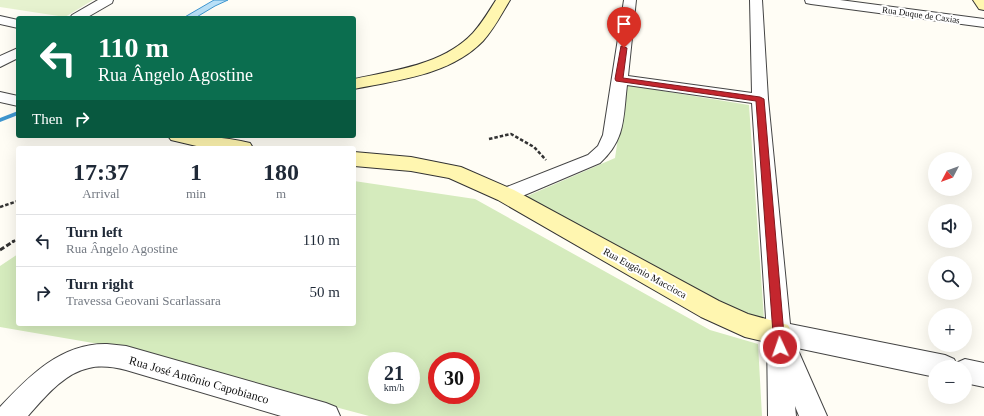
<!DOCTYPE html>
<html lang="en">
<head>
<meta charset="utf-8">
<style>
	body { margin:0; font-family:Georgia,serif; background:#f6f6f7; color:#1f2937; height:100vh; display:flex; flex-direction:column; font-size:15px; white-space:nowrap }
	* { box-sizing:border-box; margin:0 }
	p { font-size:13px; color:#747a83 }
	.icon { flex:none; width:22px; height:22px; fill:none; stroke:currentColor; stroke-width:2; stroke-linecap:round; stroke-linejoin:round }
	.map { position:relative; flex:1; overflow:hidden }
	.side { position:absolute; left:16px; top:146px; width:340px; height:180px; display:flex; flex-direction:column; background:#fff; border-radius:4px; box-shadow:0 4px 16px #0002 }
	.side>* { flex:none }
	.guide { position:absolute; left:16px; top:16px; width:340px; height:122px; border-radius:4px; box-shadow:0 4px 16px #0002; background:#0b6e4f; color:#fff; overflow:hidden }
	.needle { width:26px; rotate:229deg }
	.fabs { position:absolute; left:928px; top:152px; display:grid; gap:8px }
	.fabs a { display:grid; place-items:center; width:44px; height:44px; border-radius:50%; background:#fff; box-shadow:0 4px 16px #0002; font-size:20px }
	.speed { position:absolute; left:368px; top:352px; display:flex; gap:8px; font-size:20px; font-weight:700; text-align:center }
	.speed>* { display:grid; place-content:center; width:52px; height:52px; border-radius:50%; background:#fff; box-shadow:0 4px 16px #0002; line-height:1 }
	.speed small { font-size:10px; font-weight:400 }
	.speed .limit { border:6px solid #d22; background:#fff; color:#111 }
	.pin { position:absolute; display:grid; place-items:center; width:34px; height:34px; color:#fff; margin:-41px -17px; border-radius:50% 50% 50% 0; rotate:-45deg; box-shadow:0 0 4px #0007 }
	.pin .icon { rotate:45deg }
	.me { position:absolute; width:44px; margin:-22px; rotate:357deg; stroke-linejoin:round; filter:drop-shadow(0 0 3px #0008) }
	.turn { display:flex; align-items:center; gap:14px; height:84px; padding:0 16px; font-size:18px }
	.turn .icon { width:52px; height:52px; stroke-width:2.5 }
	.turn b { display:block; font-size:28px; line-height:34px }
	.then { display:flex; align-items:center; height:38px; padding:0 16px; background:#0003; gap:8px; font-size:15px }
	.eta { display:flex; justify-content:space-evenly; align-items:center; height:68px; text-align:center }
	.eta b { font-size:24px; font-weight:600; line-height:28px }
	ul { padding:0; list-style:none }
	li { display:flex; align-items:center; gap:12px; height:52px; padding:0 16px; border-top:1px solid #e0e1e3 }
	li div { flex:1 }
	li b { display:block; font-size:15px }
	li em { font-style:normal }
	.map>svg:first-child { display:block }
</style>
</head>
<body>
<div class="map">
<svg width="984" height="416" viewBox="0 0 984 416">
	<rect width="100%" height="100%" fill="#fffdf5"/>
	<!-- green -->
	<g fill="#d5ebbd" fill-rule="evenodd">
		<polygon points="626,85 749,105 764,319 727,309 525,197 615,158"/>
		<path d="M354 181 475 199 710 330 758 344 762 416H369L99 344 0 327V266L18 254V324H354ZM377 361H411V395H377ZM437 361H471V395H437Z"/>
	</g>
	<!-- pitch -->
	<polygon fill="#e6f2cf" points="0,0 93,0 65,17 0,7"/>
	<!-- water -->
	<polygon fill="#b9e0f7" stroke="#3f96cf" points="214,0 228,0 215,6 195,18 183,18"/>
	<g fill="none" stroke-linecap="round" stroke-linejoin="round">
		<!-- stream -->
		<polygon fill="#3f96cf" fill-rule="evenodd" points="18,111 18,115 0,122 0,118"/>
		<defs>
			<g id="street">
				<polygon points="98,0 113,0 112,3 86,18 70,18 72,15"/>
				<path d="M624 0H636L628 76 752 93 750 0H762L768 99 790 324 945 355 954 359 956 363 965 359 984 363V387L965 383V367H935V377L797 348 827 416H799L795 406 796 416H768L767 333 752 103 627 85C623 118 626 139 600 163L513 200 506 202 499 200 496 195 499 190 588 155 598 146 603 135Z"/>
				<polygon points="805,0 840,0 984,19 984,27 811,4 806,3"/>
				<polygon points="0,16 18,20 18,28 0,24"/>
				<polygon points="18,48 18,58 0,67 0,56"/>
				<polygon points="0,92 18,96 18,106 0,102"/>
				<path d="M107 344 126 346 326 403 336 407 340 416H281L126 370C114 367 101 365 89 368 64 373 44 398 28 416H0V407C29 376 61 343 107 344Z"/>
			</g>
			<g id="secondary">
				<path d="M496 0H510C502 13 494 29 483 41 450 75 398 80 354 89V79C395 70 443 65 473 33 482 23 489 11 496 0Z"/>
				<polygon points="973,0 984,0 984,10 979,9"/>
				<path d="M168 136C196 136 223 136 250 143L253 148H205L171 140Z"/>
				<polygon points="354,152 411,157 461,167 514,190 719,301 748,314 788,325 792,333 788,341 779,345 745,337 701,317 498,200 449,178 411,171 354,166"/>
			</g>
		</defs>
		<!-- street casing -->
		<use href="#street" stroke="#444" stroke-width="2"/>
		<!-- secondary casing -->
		<use href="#secondary" stroke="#333" stroke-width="2"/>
		<!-- path-far1 -->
		<g stroke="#333" stroke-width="2.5" stroke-dasharray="3.5 2" stroke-linecap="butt">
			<polyline points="489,139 511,134 534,147 546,160"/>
			<polyline points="0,207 18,201"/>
			<polyline points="12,242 18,239"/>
		</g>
		<!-- path -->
		<polyline stroke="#333" stroke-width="3" stroke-dasharray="5 2.5" stroke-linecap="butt" points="0,250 14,241"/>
		<!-- street -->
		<use href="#street" fill="#fff" fill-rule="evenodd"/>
		<!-- secondary -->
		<use href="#secondary" fill="#fff6b0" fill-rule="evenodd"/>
	</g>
	<!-- route -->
	<polygon fill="#c4262e" stroke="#7f191e" points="621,46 627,48 623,78 760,97 764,99 785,347 783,350 780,352 776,350 774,347 756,101 616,81 615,79"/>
	<g text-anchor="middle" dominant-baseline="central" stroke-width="4" stroke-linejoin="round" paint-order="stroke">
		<!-- far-street labels -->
		<g font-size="9" fill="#111" stroke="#fff">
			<text transform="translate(921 15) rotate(8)">Rua Duque de Caxias</text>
		</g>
		<!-- street labels -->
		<g font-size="10" fill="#111" stroke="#fff">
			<text transform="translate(645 273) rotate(29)">Rua Eugênio Maccioca</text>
		</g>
		<!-- near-street labels -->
		<g font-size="12" fill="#111" stroke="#fff">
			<text transform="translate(199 380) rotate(16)">Rua José Antônio Capobianco</text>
		</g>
	</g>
</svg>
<div class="fabs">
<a><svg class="needle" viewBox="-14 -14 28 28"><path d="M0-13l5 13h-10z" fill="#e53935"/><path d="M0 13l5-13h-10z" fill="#747a83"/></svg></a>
<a><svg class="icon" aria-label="sound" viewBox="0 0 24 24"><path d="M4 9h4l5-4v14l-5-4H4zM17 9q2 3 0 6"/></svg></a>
<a><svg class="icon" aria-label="search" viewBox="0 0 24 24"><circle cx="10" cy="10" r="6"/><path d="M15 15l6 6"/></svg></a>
<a>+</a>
<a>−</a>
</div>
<div class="speed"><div>21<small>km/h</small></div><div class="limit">30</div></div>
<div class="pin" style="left:624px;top:48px;background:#d93025"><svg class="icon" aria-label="arrive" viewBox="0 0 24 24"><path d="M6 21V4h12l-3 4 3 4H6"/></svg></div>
<svg class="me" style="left:780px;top:347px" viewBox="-20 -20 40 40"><circle r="17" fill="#c4262e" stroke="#fff" stroke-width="3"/><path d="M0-11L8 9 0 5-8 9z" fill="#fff"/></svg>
<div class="guide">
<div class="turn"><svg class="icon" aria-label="left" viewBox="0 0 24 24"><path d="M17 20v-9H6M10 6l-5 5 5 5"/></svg><div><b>110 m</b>Rua Ângelo Agostine</div></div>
<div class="then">Then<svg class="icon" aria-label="right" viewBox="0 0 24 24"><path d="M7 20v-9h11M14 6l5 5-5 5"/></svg></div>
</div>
<section class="side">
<div class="eta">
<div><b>17:37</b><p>Arrival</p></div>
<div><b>1</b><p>min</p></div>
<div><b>180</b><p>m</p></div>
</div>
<ul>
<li><svg class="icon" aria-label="left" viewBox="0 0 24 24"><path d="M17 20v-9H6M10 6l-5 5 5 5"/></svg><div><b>Turn left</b><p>Rua Ângelo Agostine</p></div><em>110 m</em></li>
<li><svg class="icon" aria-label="right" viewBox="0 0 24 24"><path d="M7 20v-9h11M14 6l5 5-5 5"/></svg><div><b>Turn right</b><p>Travessa Geovani Scarlassara</p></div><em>50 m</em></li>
</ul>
</section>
</div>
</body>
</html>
